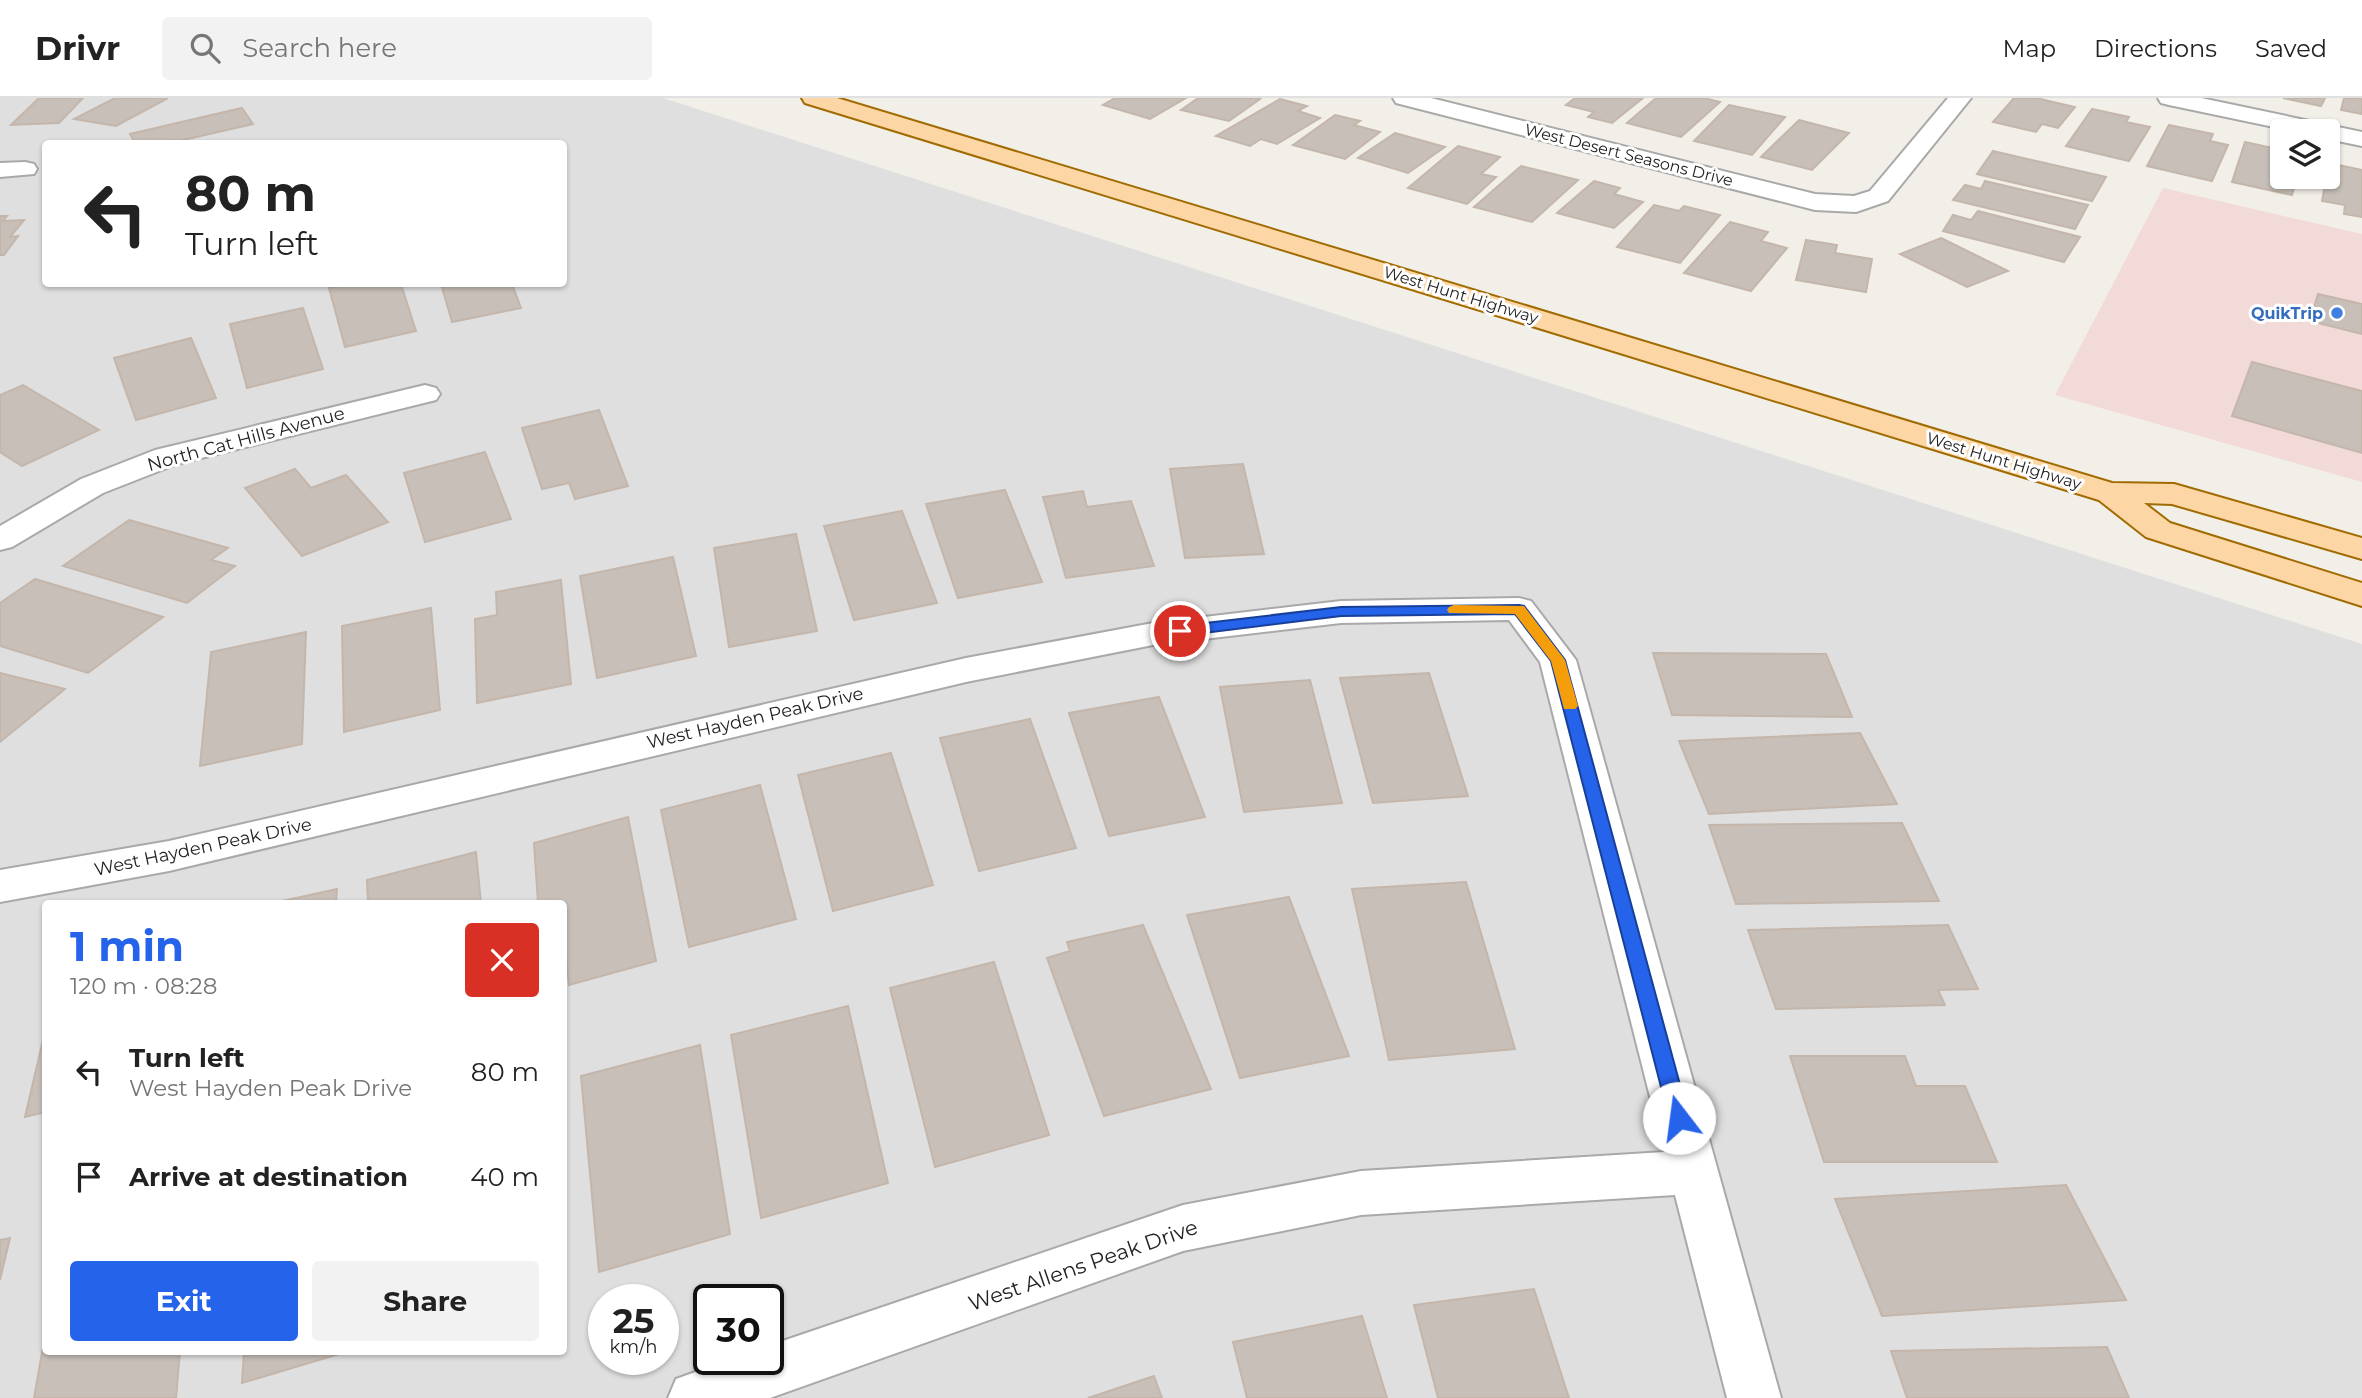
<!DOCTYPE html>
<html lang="en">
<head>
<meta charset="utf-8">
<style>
	body { margin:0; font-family:Montserrat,sans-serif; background:#f2f2f2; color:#222; height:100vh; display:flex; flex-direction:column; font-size:26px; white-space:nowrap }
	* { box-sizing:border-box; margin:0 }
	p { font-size:23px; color:#767676 }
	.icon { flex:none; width:38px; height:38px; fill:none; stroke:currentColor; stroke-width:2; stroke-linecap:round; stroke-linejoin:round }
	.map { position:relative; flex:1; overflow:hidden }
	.sheet { position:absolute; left:42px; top:802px; width:525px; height:455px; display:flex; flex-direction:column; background:#fff; border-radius:7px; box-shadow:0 2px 5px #0004 }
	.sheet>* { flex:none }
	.hud { position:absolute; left:42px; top:42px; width:525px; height:147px; border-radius:7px; box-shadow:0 2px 5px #0004; background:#fff; color:#222; overflow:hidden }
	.controls { position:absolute; left:2270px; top:21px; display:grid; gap:14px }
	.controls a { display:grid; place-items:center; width:70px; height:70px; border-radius:7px; background:#fff; box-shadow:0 2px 5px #0004; font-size:35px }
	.speed { position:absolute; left:588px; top:1186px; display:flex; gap:14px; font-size:35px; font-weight:700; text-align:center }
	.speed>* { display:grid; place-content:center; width:91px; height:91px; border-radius:50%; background:#fff; box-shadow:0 2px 5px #0004; line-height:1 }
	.speed small { font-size:18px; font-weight:400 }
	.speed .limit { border:4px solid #111; border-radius:10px; background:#fff; color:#111 }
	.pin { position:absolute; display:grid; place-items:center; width:60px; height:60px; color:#fff; margin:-30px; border:4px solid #fff; border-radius:50%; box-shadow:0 2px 7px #0007 }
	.me { position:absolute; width:77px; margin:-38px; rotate:345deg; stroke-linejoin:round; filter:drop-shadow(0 0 5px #0008) }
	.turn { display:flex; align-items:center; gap:24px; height:147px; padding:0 28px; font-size:32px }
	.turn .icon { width:91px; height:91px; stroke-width:2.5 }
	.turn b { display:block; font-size:49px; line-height:60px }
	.round { display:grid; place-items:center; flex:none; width:74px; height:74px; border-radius:7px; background:#f2f2f2 }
	.head { display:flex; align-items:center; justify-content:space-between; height:119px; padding:0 28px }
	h1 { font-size:42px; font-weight:700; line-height:52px; color:#2563eb }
	.action { display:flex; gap:14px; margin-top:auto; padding:14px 28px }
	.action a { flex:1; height:80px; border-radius:7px; background:#2563eb; color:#fff; font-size:28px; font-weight:700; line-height:80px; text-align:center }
	.action a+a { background:#f2f2f2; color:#222 }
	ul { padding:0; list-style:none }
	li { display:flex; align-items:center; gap:21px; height:105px; padding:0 28px }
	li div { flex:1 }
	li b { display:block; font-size:26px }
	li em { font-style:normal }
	header { display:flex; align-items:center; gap:42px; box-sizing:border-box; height:98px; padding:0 35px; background:#fff; border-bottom:2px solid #e0e0e0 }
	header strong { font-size:33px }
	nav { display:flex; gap:38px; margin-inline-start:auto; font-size:24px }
	.search { width:490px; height:63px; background:#f2f2f2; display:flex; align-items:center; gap:18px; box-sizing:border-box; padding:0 24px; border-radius:7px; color:#767676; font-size:26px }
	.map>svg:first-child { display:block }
</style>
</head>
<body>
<header>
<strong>Drivr</strong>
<div class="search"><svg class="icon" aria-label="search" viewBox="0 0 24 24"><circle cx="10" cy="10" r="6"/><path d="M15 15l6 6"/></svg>Search here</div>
<nav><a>Map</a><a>Directions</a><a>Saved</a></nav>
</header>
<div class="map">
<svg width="2362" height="1300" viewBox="0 0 2362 1300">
	<rect width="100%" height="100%" fill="#f2efe9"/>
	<!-- residential -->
	<path fill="#e0dfdf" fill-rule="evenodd" d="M0 0H663L2362 546V1300H0ZM46 46H564V186H46ZM46 805H564V1253H46ZM604 1202H663V1262H604ZM709 1202H768V1262H709Z"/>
	<!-- commercial -->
	<polygon fill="#f2dad9" points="2163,90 2362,136 2362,384 2055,297"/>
	<!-- building -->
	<g fill="#c7bfb8" stroke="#c4b6ab" stroke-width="2">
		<polygon points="39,0 83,0 59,25 11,27"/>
		<polygon points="115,0 168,0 116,28 74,21"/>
		<polygon points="1115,0 1186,0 1150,21 1103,7"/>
		<polygon points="1198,0 1257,0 1260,1 1229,23 1181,12"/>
		<polygon points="1575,0 1643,0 1612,25 1588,19 1594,14 1566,7"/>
		<polygon points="1656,0 1704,0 1720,4 1681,39 1627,25"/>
		<polygon points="2014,0 2036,0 2075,9 2058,30 2042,26 2036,34 1993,24"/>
		<polygon points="2283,0 2325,0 2321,8"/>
		<polygon points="2344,0 2362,0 2362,16 2341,12"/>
		<polygon points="1280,1 1307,8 1298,13 1320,20 1277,46 1261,41 1250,48 1216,38"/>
		<polygon points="1729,7 1785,19 1752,57 1694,43"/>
		<polygon points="242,10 253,26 174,44 173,42 156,46 136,46 130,36"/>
		<polygon points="2092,11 2129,19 2126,24 2150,29 2129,63 2066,48"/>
		<polygon points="1335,17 1360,23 1354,27 1380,34 1345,61 1293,47"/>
		<polygon points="1799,22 1849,35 1812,72 1761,59"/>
		<polygon points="2169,27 2213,36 2210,43 2228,47 2212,83 2147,68"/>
		<polygon points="1395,35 1445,49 1408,75 1358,60"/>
		<polygon points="2245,44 2282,52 2282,79 2297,79 2292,97 2232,84"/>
		<polygon points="1458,48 1500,59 1481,76 1496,79 1467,106 1408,90"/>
		<polygon points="1993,53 2106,79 2092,103 1977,76"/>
		<polygon points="2329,65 2362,72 2362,119 2344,116 2345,107 2322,103"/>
		<polygon points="1521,68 1578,82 1532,124 1474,109"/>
		<polygon points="1594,83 1620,90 1614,96 1643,104 1614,130 1557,115"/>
		<polygon points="1985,83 2088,107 2075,131 1953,102 1965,87 1981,91"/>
		<polygon points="1654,107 1679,113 1684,108 1720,117 1680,165 1617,149"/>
		<polygon points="1978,113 2080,139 2064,164 1943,133 1953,117 1971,122"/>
		<polygon points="0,118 7,118 3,123 24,122 10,139 18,138 4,157 0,157"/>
		<polygon points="1730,124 1768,134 1761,143 1787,150 1751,193 1684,175"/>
		<polygon points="1941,140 2008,173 1967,189 1900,156"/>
		<polygon points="1806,142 1837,147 1835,155 1872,161 1866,194 1796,182"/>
		<polygon points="353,186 401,186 416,233 345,249 329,190"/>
		<polygon points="441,186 512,186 521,210 452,224"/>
		<polygon points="2318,196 2362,206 2362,236 2310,223"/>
		<polygon points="303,210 323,271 247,290 230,226"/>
		<polygon points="191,240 216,300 136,322 114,260"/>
		<polygon points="2252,264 2362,293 2362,355 2232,318"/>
		<polygon points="23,287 99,332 22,368 0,354 0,297"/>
		<polygon points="599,312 628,388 575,401 569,385 542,391 522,330"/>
		<polygon points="485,354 511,421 425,444 404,375"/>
		<polygon points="1243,366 1264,456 1185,460 1170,371"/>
		<polygon points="295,371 311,390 346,377 388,424 302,458 245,390"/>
		<polygon points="1005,392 1042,484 958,500 926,406"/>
		<polygon points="1083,393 1087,409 1131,403 1154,468 1066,480 1043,399"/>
		<polygon points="902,413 937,505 854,522 824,428"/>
		<polygon points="129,422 228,450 211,462 235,468 187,505 63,468"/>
		<polygon points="796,436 817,533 729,549 714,450"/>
		<polygon points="673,459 696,558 597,580 580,478"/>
		<polygon points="35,481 163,519 88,575 0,548 0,505"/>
		<polygon points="561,482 571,586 477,605 475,521 497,517 496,494"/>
		<polygon points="431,510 440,612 344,634 342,528"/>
		<polygon points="306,534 302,646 200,668 211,554"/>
		<polygon points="1653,555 1826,556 1852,619 1672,617"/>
		<polygon points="0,575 65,591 0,644"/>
		<polygon points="1429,575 1468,698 1373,705 1340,580"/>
		<polygon points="1310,582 1342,705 1244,714 1220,589"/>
		<polygon points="1159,599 1205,719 1109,738 1069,615"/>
		<polygon points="1030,621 1076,750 979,773 940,640"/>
		<polygon points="1860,635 1897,706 1709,716 1679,643"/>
		<polygon points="891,655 933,787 833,813 798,677"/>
		<polygon points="760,687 796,821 689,849 661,712"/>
		<polygon points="628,719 656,863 569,887 566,856 564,857 564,805 538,805 534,745"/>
		<polygon points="1902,725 1939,803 1736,806 1709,727"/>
		<polygon points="476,754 481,805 368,805 367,782"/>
		<polygon points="1466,784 1515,951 1389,962 1352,791"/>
		<polygon points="337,791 336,805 273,805"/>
		<polygon points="1289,799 1349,958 1240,980 1187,817"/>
		<polygon points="1143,827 1211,991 1104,1018 1047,860 1070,853 1067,844"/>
		<polygon points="1948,827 1978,891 1938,892 1945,907 1776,911 1748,832"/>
		<polygon points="994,864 1049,1037 935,1069 890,890"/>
		<polygon points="848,908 888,1085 761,1120 731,937"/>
		<polygon points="46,929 46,1014 25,1019"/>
		<polygon points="700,947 730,1136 599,1174 581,978"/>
		<polygon points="1790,958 1905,958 1916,988 1965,988 1997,1064 1824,1064"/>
		<polygon points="2066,1087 2126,1202 1882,1218 1835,1101"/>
		<polygon points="10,1140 0,1182 0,1142"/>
		<polygon points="1534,1191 1569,1300 1438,1300 1414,1207"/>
		<polygon points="1362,1218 1387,1300 1247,1300 1233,1244"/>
		<polygon points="46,1232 46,1253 180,1253 176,1300 34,1300"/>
		<polygon points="2107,1249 2129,1300 1907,1300 1891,1253"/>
		<polygon points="244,1253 349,1253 242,1285"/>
		<polygon points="1154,1278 1162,1300 1088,1300"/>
	</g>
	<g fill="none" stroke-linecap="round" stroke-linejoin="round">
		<defs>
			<g id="street">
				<polygon points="1393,0 1431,0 1815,96 1854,98 1870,93 1948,0 1971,0 1888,103 1856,114 1815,112 1396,5"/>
				<polygon points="2158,0 2201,0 2362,34 2362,48 2328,41 2328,33 2293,33 2169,7 2161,5"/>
				<polygon points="25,64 34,66 37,71 34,76 0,79 0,65"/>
				<polygon points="425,287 436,290 440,296 436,302 177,366 103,395 12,449 0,452 0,428 81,381 155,352"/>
				<polygon points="1519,500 1531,503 1576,562 1781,1300 1727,1300 1675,1097 1361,1117 1183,1153 770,1300 668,1300 676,1281 729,1262 768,1262 768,1248 1183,1107 1361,1073 1664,1054 1540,564 1509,522 1341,525 1153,547 966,584 169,773 0,804 0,772 169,743 966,560 1153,525 1341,503"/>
			</g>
			<polygon id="primary" points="802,0 837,0 2112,385 2174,386 2362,440 2362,461 2172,406 2144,405 2170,425 2362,485 2362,508 2146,439 2099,402 805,5"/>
		</defs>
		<!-- street casing -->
		<use href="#street" stroke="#a9a9a9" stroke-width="4"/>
		<!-- primary casing -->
		<use href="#primary" stroke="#a06b00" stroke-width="4"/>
		<!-- street -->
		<use href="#street" fill="#fff" fill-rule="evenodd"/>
		<!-- primary -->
		<use href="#primary" fill="#fcd6a4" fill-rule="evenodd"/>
	</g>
	<!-- route -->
	<polygon fill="#2563eb" stroke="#184099" stroke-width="2" points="1519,507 1524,508 1565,562 1689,1020 1686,1026 1679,1029 1672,1026 1669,1020 1551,563 1515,516 1341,518 1180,538 1173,533 1180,528 1341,509"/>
	<!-- slow -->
	<polygon fill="#f59e0b" points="1454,507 1524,508 1565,562 1578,608 1575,611 1564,611 1551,563 1515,516 1449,515 1447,512 1449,509"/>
	<!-- markers -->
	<circle fill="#3f7fe0" stroke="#fff" stroke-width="2.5" cx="2337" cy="215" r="7"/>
	<g text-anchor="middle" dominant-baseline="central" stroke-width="6" stroke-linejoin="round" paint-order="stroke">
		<!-- far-street labels -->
		<g font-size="16" fill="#222" stroke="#fff">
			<text transform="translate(1629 57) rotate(14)">West Desert Seasons Drive</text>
			<text transform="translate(1461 197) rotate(17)">West Hunt Highway</text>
			<text transform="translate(2004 363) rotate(17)">West Hunt Highway</text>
		</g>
		<!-- far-shop labels -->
		<g font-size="16" font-weight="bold" fill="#366cbe" stroke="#fff" text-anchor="end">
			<text x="2323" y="215">QuikTrip</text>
		</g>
		<!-- street labels -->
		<g font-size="18" fill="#222" stroke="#fff">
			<text transform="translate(246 341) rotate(-15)">North Cat Hills Avenue</text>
			<text transform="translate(755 620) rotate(-13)">West Hayden Peak Drive</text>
			<text transform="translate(203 749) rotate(-12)">West Hayden Peak Drive</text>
		</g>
		<!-- near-street labels -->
		<g font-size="21" fill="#222" stroke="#fff">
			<text transform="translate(1083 1167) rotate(-19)">West Allens Peak Drive</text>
		</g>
	</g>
</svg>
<div class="controls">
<a><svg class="icon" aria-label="layers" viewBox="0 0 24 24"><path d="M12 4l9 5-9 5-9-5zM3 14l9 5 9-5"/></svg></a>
</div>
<div class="speed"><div>25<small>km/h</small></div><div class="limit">30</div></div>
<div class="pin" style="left:1180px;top:533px;background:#d93025"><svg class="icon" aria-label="arrive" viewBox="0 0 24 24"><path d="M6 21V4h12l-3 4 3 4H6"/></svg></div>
<svg class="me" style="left:1679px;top:1020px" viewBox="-20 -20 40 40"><circle r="19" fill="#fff"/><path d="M0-13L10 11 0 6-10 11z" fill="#2563eb"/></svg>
<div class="hud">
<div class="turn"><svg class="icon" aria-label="left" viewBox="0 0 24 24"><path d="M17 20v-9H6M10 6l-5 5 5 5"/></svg><div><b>80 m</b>Turn left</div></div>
</div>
<section class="sheet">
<div class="head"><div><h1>1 min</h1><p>120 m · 08:28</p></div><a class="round" style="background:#d93025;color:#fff"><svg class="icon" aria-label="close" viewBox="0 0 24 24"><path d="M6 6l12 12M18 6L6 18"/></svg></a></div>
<ul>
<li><svg class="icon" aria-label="left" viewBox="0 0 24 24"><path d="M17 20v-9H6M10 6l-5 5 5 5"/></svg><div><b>Turn left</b><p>West Hayden Peak Drive</p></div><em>80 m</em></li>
<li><svg class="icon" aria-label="arrive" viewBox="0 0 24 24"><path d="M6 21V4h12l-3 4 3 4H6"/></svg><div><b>Arrive at destination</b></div><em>40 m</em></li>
</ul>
<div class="action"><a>Exit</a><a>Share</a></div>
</section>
</div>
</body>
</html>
